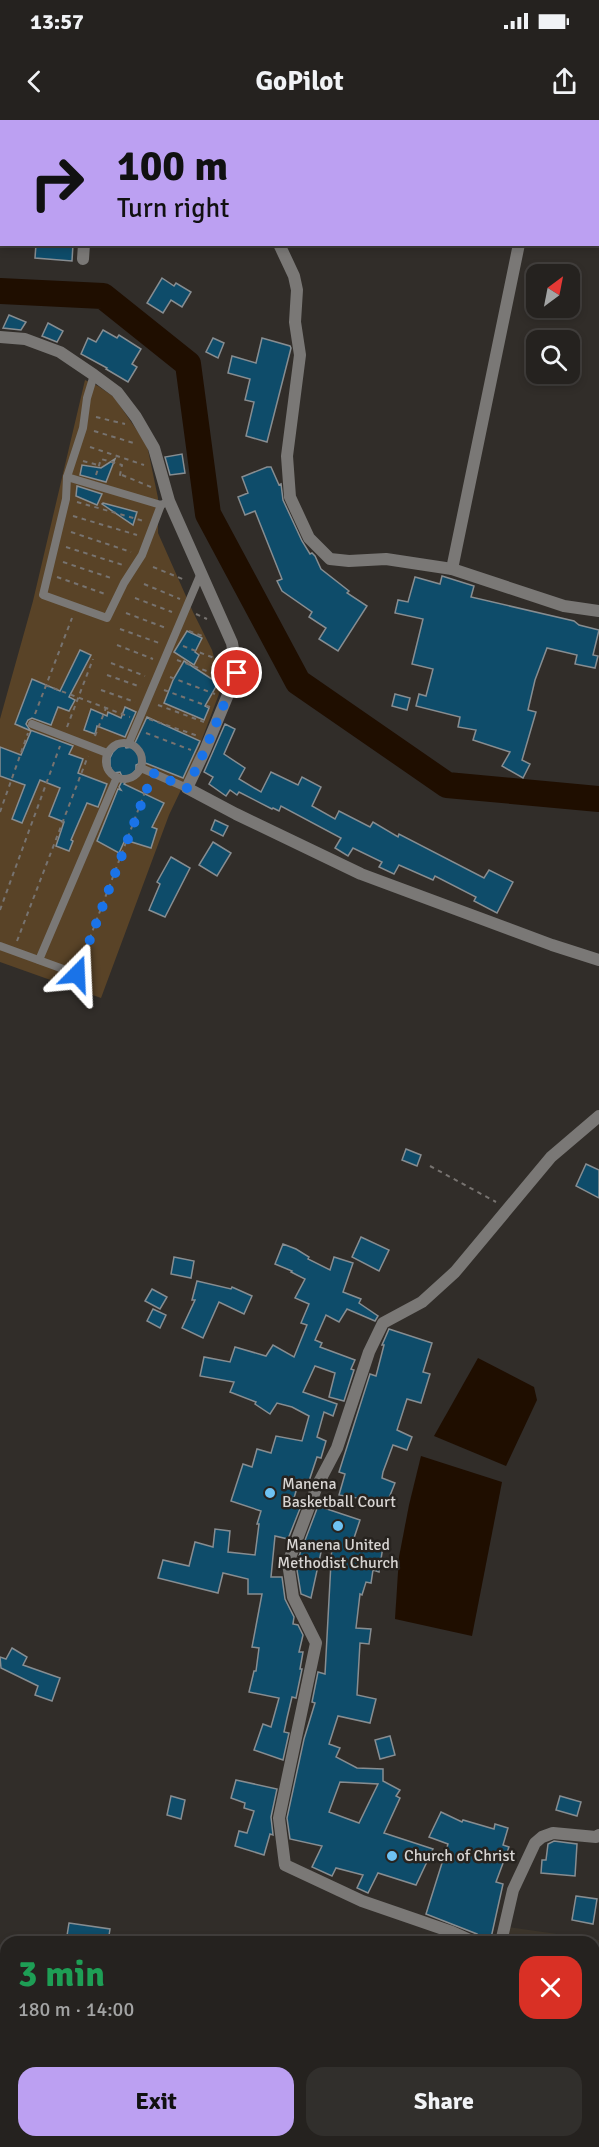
<!DOCTYPE html>
<html lang="en">
<head>
<meta charset="utf-8">
<style>
	body { margin:0; font-family:Signika,sans-serif; background:#312f2c; color:#f1f3f6; height:100vh; display:flex; flex-direction:column; font-size:22px; white-space:nowrap }
	* { box-sizing:border-box; margin:0 }
	p { font-size:20px; color:#a3a4a4 }
	.icon { flex:none; width:33px; height:33px; fill:none; stroke:currentColor; stroke-width:2; stroke-linecap:round; stroke-linejoin:round }
	.map { position:relative; flex:1; overflow:hidden }
	.panel { position:absolute; left:0px; top:1816px; width:600px; height:212px; display:flex; flex-direction:column; background:#25221f; border-radius:18px 18px 0 0; box-shadow:0 3px 9px #0003,0 0 0 2px #423f3d }
	.panel>* { flex:none }
	.top-card { position:absolute; left:0px; top:0px; width:600px; height:126px; box-shadow:0 3px 9px #0003,0 0 0 2px #423f3d; background:#bca0f2; color:#111; overflow:hidden }
	.needle { width:39px; rotate:32deg }
	.tools { position:absolute; left:526px; top:144px; display:grid; gap:12px }
	.tools a { display:grid; place-items:center; width:54px; height:54px; border-radius:12px; background:#25221f; box-shadow:0 3px 9px #0003,0 0 0 2px #423f3d; font-size:30px }
	.pin { position:absolute; display:grid; place-items:center; width:51px; height:51px; color:#fff; margin:-26px; border:3px solid #fff; border-radius:50%; box-shadow:0 2px 6px #0007 }
	.me { position:absolute; width:66px; margin:-33px; rotate:21deg; stroke-linejoin:round; filter:drop-shadow(0 0 4px #0008) }
	.turn { display:flex; align-items:center; gap:21px; height:126px; padding:0 18px; font-size:27px }
	.turn .icon { width:78px; height:78px; stroke-width:2.5 }
	.turn b { display:block; font-size:42px; line-height:51px }
	.round { display:grid; place-items:center; flex:none; width:63px; height:63px; border-radius:18px; background:#312f2c }
	.summary { display:flex; align-items:center; justify-content:space-between; height:102px; padding:0 18px }
	h1 { font-size:36px; font-weight:700; line-height:45px; color:#1e9e55 }
	.primary-button { display:flex; gap:12px; margin-top:auto; padding:12px 18px }
	.primary-button a { flex:1; height:69px; border-radius:18px; background:#bca0f2; color:#111; font-size:24px; font-weight:700; line-height:69px; text-align:center }
	.primary-button a+a { background:#312f2c; color:#f1f3f6 }
	.status { display:flex; justify-content:space-between; align-items:center; height:42px; padding:0 30px; background:#25221f; direction:ltr }
	.status svg { height:16px; fill:currentColor }
	header { display:flex; justify-content:space-between; align-items:center; height:78px; padding:0 18px; background:#25221f; font-size:27px; font-weight:700 }
	.map>svg:first-child { display:block }
</style>
</head>
<body>
<div class="status"><b>13:57</b><svg viewBox="0 0 49 12"><path d="M0 12V9h3v3zM5 12V6h3v6zM10 12V3h3v9zM15 12V0h3v12zM26 1h20v11H26zM47 4h2v5h-2z"/></svg></div>
<header><svg class="icon" aria-label="back" viewBox="0 0 24 24"><path d="M15 5l-7 7 7 7"/></svg>GoPilot<svg class="icon" aria-label="share" viewBox="0 0 24 24"><path d="M12 15V3M7 8l5-5 5 5M5 13v7h14v-7"/></svg></header>
<div class="map">
<svg width="599" height="2027" viewBox="0 0 599 2027">
	<rect width="100%" height="100%" fill="#312d29"/>
	<!-- built -->
	<g fill="#3c352b">
		<polygon points="508,1807 599,1820 599,1984 594,1983 594,1822 506,1822"/>
		<polygon points="0,1983 6,1985 6,2022 124,2022 140,2027 0,2027"/>
	</g>
	<!-- green -->
	<polygon fill="#594327" points="85,260 98,266 114,277 147,325 158,378 158,413 193,492 212,530 222,566 190,651 169,695 101,878 0,842 0,599 33,481"/>
	<!-- water -->
	<g fill="#1f0e00">
		<polygon points="478,1238 534,1267 537,1280 506,1346 434,1316"/>
		<polygon points="421,1336 502,1362 472,1516 395,1499 399,1437 409,1385"/>
	</g>
	<g fill="none" stroke-linecap="round" stroke-linejoin="round">
		<!-- river -->
		<polyline stroke="#1f0e00" stroke-width="26" points="0,171 103,176 188,244 208,394 298,562 447,665 599,679"/>
	</g>
	<!-- building -->
	<g fill="#0e4c6a" stroke="#878d91" stroke-width="1.5" fill-rule="evenodd">
		<polygon points="36,124 73,124 72,141 35,138"/>
		<polygon points="162,158 174,166 176,163 191,172 182,187 171,180 163,193 147,183"/>
		<polygon points="9,195 26,202 21,210 3,208"/>
		<polygon points="48,203 63,211 57,222 42,216"/>
		<polygon points="103,210 117,218 119,215 141,229 132,244 137,247 128,262 106,249 107,248 81,234 88,218 96,222"/>
		<polygon points="213,218 224,223 218,238 206,232"/>
		<polygon points="262,218 290,226 291,228 267,322 246,316 254,282 245,280 250,259 228,253 232,236 256,243"/>
		<polygon points="182,334 185,353 170,355 165,337"/>
		<polygon points="115,339 106,362 80,355 82,345 101,348"/>
		<polygon points="267,347 271,347 279,365 281,364 283,380 302,421 310,434 312,433 315,436 321,449 349,471 347,473 367,486 338,531 319,519 326,508 309,497 312,492 282,471 277,461 282,459 255,391 245,395 238,377 248,373 242,357"/>
		<polygon points="77,366 102,374 97,385 76,376"/>
		<polygon points="103,383 137,392 133,405 102,384"/>
		<polygon points="442,456 474,466 471,477 574,501 579,505 599,510 593,535 598,536 595,548 575,544 577,535 547,528 535,560 528,590 536,592 522,640 530,644 523,658 502,646 510,632 473,620 476,610 458,607 460,597 416,586 419,574 426,576 433,549 412,544 423,499 395,493 398,480 408,482 415,457 440,464"/>
		<polygon points="187,511 202,518 195,532 199,535 194,545 174,532"/>
		<polygon points="80,530 91,535 69,577 75,580 69,591 58,587 51,605 32,598 28,600 26,604 30,610 73,626 69,634 83,639 78,653 107,664 98,687 87,683 71,720 73,721 69,731 56,726 64,702 49,696 60,668 40,660 22,703 12,699 25,665 0,656 0,627 21,635 31,611 15,604 32,559 60,571"/>
		<polygon points="184,541 218,563 205,586 209,588 204,600 164,583 173,560"/>
		<polygon points="395,574 410,578 407,590 392,586"/>
		<polygon points="125,587 136,592 125,617 97,606 95,614 84,610 91,589 107,596 108,592 121,598"/>
		<polygon points="147,597 200,621 183,658 143,642 136,645 136,650 124,664 164,683 152,707 157,709 151,728 125,720 119,733 97,721 118,669 121,670 119,667 123,659 120,652 113,653 110,646 110,638 113,632 123,622 126,628 133,627"/>
		<polygon points="225,604 235,609 224,634 245,648 239,659 261,672 271,652 298,665 302,657 321,667 312,686 335,699 339,691 370,707 373,702 398,717 399,714 484,758 489,750 513,762 497,793 474,781 476,777 435,756 433,760 399,745 394,754 379,747 382,742 353,728 348,736 335,728 341,718 281,686 279,691 273,688 272,689 239,672 237,675 230,670 226,676 209,664 213,657 204,652"/>
		<polygon points="215,700 228,706 223,716 211,710"/>
		<polygon points="213,722 231,733 217,756 199,745"/>
		<polygon points="171,737 190,748 165,797 149,790 160,764 157,762"/>
		<polygon points="406,1029 421,1035 417,1046 402,1040"/>
		<polygon points="586,1044 599,1050 599,1078 576,1066"/>
		<polygon points="361,1117 389,1130 379,1151 352,1137"/>
		<polygon points="283,1124 296,1129 309,1137 308,1139 330,1150 334,1137 353,1143 343,1172 361,1179 359,1183 378,1196 375,1201 347,1189 339,1202 326,1195 315,1220 322,1223 320,1227 355,1240 351,1249 354,1250 344,1281 329,1277 335,1253 315,1246 303,1272 337,1284 333,1296 324,1292 317,1317 326,1321 321,1338 317,1337 306,1370 297,1368 294,1378 303,1381 288,1419 275,1416 271,1457 282,1457 285,1479 294,1497 293,1504 298,1505 303,1515 299,1532 303,1532 300,1549 302,1549 296,1578 292,1577 287,1598 284,1612 289,1613 283,1640 254,1630 263,1604 271,1607 279,1578 249,1572 254,1551 256,1551 259,1528 252,1527 262,1474 248,1474 248,1459 223,1453 218,1473 158,1458 163,1440 189,1446 195,1422 213,1427 215,1409 230,1411 228,1432 255,1435 259,1404 257,1404 261,1391 231,1381 243,1344 252,1347 257,1329 271,1333 276,1316 302,1321 309,1296 292,1287 277,1283 270,1294 255,1284 256,1282 230,1272 234,1262 200,1256 204,1237 230,1242 235,1227 266,1236 273,1225 294,1237 307,1205 301,1203 309,1184 295,1178 305,1159 291,1152 292,1151 275,1144"/>
		<polygon points="174,1137 194,1141 191,1158 171,1154"/>
		<polygon points="197,1161 231,1169 232,1167 252,1176 244,1194 219,1182 203,1218 182,1208 195,1180 192,1180"/>
		<polygon points="152,1169 167,1177 160,1189 145,1181"/>
		<polygon points="153,1189 166,1195 160,1208 147,1201"/>
		<polygon points="389,1209 432,1223 423,1252 430,1254 421,1283 407,1279 397,1310 412,1317 407,1330 393,1325 383,1352 382,1358 395,1363 387,1383 339,1375 345,1354 339,1352 370,1254 376,1256 384,1225 382,1225"/>
		<path d="M318 1386 360 1400 353 1421 383 1426 379 1452 373 1450 371 1463 366 1462 362 1475 360 1474 356 1508 371 1509 369 1524 360 1523 357 1575 376 1579 370 1603 338 1596 329 1624 340 1628 336 1637 357 1648 383 1649V1661L400 1670 396 1676 400 1678 384 1713 433 1729 416 1765 378 1753 368 1773 357 1768 363 1755 336 1748 332 1756 312 1747 322 1726 290 1719 287 1698 304 1619 315 1583 312 1582 318 1552 325 1554 332 1424 323 1423 311 1478 301 1474 296 1444ZM340 1662 378 1664 359 1703 329 1692Z"/>
		<polygon points="12,1528 27,1537 23,1545 60,1558 52,1581 35,1575 38,1566 1,1548 0,1537 6,1539"/>
		<polygon points="390,1616 395,1635 380,1639 375,1620"/>
		<polygon points="236,1660 277,1669 271,1697 273,1715 270,1714 264,1735 235,1726 239,1711 247,1713 254,1691 244,1688 245,1683 231,1678"/>
		<polygon points="171,1676 185,1680 181,1699 167,1695"/>
		<polygon points="560,1676 581,1682 577,1696 556,1690"/>
		<polygon points="441,1692 462,1702 463,1700 494,1709 495,1704 508,1708 503,1725 509,1727 496,1762 503,1764 491,1818 485,1816 484,1822 477,1814 426,1794 448,1724 429,1717"/>
		<polygon points="554,1721 577,1724 575,1756 541,1753 542,1740 546,1740 548,1724"/>
		<polygon points="576,1776 597,1779 593,1804 572,1800"/>
		<polygon points="69,1803 110,1809 108,1822 66,1822"/>
	</g>
	<g fill="none" stroke-linecap="round" stroke-linejoin="round">
		<!-- path -->
		<g stroke="#777370" stroke-width="2" stroke-dasharray="4.5 4.5" stroke-linecap="butt">
			<polyline points="96,297 125,304"/>
			<polyline points="94,311 137,324"/>
			<polyline points="90,327 144,345"/>
			<polyline points="83,341 98,345"/>
			<polyline points="96,355 101,339 122,345 119,360"/>
			<polyline points="122,355 151,367"/>
			<polyline points="77,382 144,401"/>
			<polyline points="73,396 137,415"/>
			<polyline points="71,412 131,432"/>
			<polyline points="66,427 123,445"/>
			<polyline points="63,442 114,459"/>
			<polyline points="153,447 185,460"/>
			<polyline points="57,457 105,474"/>
			<polyline points="144,464 180,479"/>
			<polyline points="135,478 172,492"/>
			<polyline points="126,493 166,508"/>
			<polyline points="196,494 207,499"/>
			<polyline points="120,509 159,523"/>
			<polyline points="189,511 205,517"/>
			<polyline points="117,525 153,539"/>
			<polyline points="183,526 222,541"/>
			<polyline points="177,540 220,556"/>
			<polyline points="111,543 145,556"/>
			<polyline points="107,555 141,567"/>
			<polyline points="170,557 215,574"/>
			<polyline points="45,565 130,597"/>
			<polyline points="101,570 135,582"/>
			<polyline points="164,570 210,587"/>
			<polyline points="158,585 204,602"/>
			<polyline points="35,594 72,498"/>
			<polyline points="149,599 198,616"/>
			<polyline points="67,607 93,539"/>
			<polyline points="146,613 191,630"/>
			<polyline points="95,616 106,588"/>
			<polyline points="0,692 28,613"/>
			<polyline points="0,790 60,626"/>
			<polyline points="17,821 88,636"/>
			<polyline points="80,844 148,664"/>
			<polyline points="430,1046 496,1082"/>
		</g>
		<!-- lane -->
		<g stroke="#7a7876" stroke-width="8">
			<polyline points="94,255 87,278 83,308 67,357 66,379 43,475 107,498 124,463 142,435 161,385"/>
			<polyline points="67,357 161,385 163,384"/>
			<polyline points="32,604 107,633"/>
			<polyline points="129,623 201,453"/>
			<circle cx="124" cy="641" r="18"/>
			<polyline points="141,648 187,668"/>
			<polyline points="0,826 77,854"/>
			<polyline points="39,840 117,657"/>
			<polyline points="0,1946 6,1943"/>
			<polyline points="70,2027 72,2022"/>
		</g>
		<!-- street -->
		<g stroke="#7a7876" stroke-width="12">
			<polyline points="545,2 545,0"/>
			<polyline points="279,124 294,156 297,170 295,202 300,235 287,336 290,377 309,418 330,439 349,441 386,439 452,449 564,486 599,491"/>
			<polyline points="83,139 84,124"/>
			<polyline points="0,217 25,219 60,232 94,255 117,272 136,297 154,328 169,381 232,523 237,553 205,630 187,668 236,694 361,754 552,825 599,840"/>
			<polyline points="452,449 519,124"/>
			<polyline points="474,1822 452,1812 362,1781 285,1745 279,1698 316,1523 293,1477 288,1443 317,1366 337,1328 369,1232 383,1203 422,1182 455,1152 551,1037 599,996"/>
			<polyline points="501,1822 513,1770 535,1723 542,1717 553,1713 596,1717 599,1715"/>
		</g>
		<!-- secondary -->
		<g stroke="#a5a29f" stroke-width="12">
			<polyline points="0,1911 6,1920"/>
			<polyline points="441,2022 498,2027"/>
		</g>
	</g>
	<g fill="none" stroke-linecap="round" stroke-linejoin="round">
		<!-- route -->
		<polyline stroke="#1a73e8" stroke-width="10" stroke-dasharray="0 18" points="77,854 153,653 187,668 205,630 237,553"/>
	</g>
	<!-- markers -->
	<g fill="#6ec2f3" stroke="#27231f" stroke-width="2">
		<circle cx="270" cy="1373" r="6"/>
		<circle cx="338" cy="1406" r="6"/>
		<circle cx="392" cy="1736" r="6"/>
	</g>
	<g text-anchor="middle" dominant-baseline="central" stroke-width="5" stroke-linejoin="round" paint-order="stroke">
		<!-- poi labels -->
		<g font-size="16" fill="#d7d4d2" stroke="#27231f" text-anchor="start">
			<text x="282" y="1364">Manena<tspan x="282" dy="18">Basketball Court</tspan></text>
			<text x="338" y="1425" text-anchor="middle">Manena United<tspan x="338" dy="18">Methodist Church</tspan></text>
			<text x="404" y="1736">Church of Christ</text>
		</g>
	</g>
</svg>
<div class="tools">
<a><svg class="needle" viewBox="-14 -14 28 28"><path d="M0-13l5 13h-10z" fill="#e53935"/><path d="M0 13l5-13h-10z" fill="#a3a4a4"/></svg></a>
<a><svg class="icon" aria-label="search" viewBox="0 0 24 24"><circle cx="10" cy="10" r="6"/><path d="M15 15l6 6"/></svg></a>
</div>
<div class="pin" style="left:237px;top:553px;background:#d93025"><svg class="icon" aria-label="arrive" viewBox="0 0 24 24"><path d="M6 21V4h12l-3 4 3 4H6"/></svg></div>
<svg class="me" style="left:77px;top:854px" viewBox="-20 -20 40 40"><path d="M0-17L14 15 0 8-14 15z" fill="#1a73e8" stroke="#fff" stroke-width="4"/></svg>
<div class="top-card">
<div class="turn"><svg class="icon" aria-label="right" viewBox="0 0 24 24"><path d="M7 20v-9h11M14 6l5 5-5 5"/></svg><div><b>100 m</b>Turn right</div></div>
</div>
<section class="panel">
<div class="summary"><div><h1>3 min</h1><p>180 m · 14:00</p></div><a class="round" style="background:#d93025;color:#fff"><svg class="icon" aria-label="close" viewBox="0 0 24 24"><path d="M6 6l12 12M18 6L6 18"/></svg></a></div>
<div class="primary-button"><a>Exit</a><a>Share</a></div>
</section>
</div>
</body>
</html>
